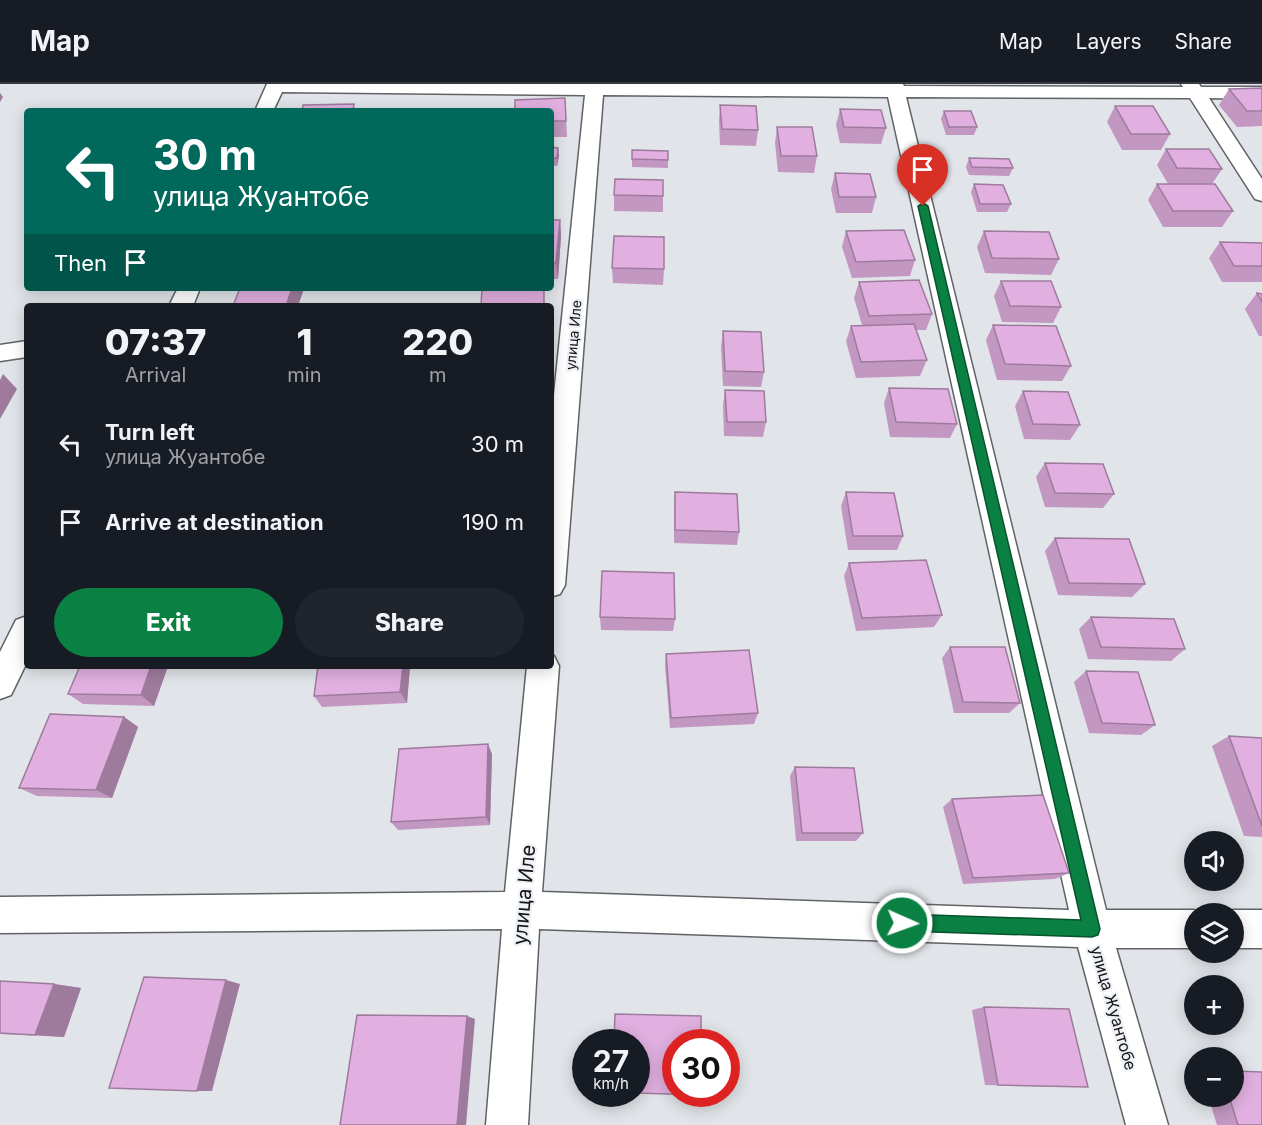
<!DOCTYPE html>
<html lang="en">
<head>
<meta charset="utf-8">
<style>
	body { margin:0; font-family:Inter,sans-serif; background:#20242c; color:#f1f3f6; height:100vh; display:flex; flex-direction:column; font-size:22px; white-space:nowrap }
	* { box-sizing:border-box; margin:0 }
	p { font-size:20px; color:#9ea1a6 }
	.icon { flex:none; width:33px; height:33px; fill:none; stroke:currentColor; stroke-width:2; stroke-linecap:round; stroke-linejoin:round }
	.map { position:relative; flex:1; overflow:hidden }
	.side { position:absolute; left:24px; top:219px; width:530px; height:366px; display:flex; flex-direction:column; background:#171b24; border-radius:6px; box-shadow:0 3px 15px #0003 }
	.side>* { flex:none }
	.guide { position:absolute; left:24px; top:24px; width:530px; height:183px; border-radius:6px; box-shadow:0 3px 15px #0003; background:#00695c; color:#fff; overflow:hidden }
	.controls { position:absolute; left:1184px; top:747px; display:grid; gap:12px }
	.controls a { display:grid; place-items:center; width:60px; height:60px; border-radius:50%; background:#171b24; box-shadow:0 3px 15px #0003; font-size:30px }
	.speed { position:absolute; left:572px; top:945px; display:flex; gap:12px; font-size:30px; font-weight:700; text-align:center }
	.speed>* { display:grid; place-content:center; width:78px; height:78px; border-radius:50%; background:#171b24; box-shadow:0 3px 15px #0003; line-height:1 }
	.speed small { font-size:15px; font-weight:400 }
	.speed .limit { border:9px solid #d22; background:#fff; color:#111 }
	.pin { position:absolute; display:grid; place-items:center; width:51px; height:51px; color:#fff; margin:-62px -26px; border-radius:50% 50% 50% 0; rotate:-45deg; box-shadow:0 0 6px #0007 }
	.pin .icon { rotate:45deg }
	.me { position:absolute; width:66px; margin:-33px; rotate:92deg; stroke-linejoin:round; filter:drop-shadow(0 0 4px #0008) }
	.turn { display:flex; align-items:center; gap:21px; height:126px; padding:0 30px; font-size:27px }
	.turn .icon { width:78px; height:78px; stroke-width:2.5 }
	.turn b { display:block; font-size:42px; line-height:51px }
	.then { display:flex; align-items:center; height:57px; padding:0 30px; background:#0003; gap:12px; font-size:22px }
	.eta { display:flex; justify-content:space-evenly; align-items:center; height:102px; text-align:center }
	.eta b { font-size:36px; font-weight:800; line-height:42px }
	.primary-button { display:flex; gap:12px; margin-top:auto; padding:12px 30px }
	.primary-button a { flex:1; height:69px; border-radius:36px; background:#0b8043; color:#fff; font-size:24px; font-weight:800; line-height:69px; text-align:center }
	.primary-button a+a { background:#20242c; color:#f1f3f6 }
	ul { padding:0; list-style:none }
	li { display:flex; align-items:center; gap:18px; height:78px; padding:0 30px }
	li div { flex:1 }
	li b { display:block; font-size:22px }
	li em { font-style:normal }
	header { display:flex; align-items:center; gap:36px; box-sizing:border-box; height:84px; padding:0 30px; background:#171b24; border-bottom:2px solid #363941 }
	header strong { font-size:28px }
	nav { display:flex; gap:33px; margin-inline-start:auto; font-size:21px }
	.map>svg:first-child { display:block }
</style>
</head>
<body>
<header>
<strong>Map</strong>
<nav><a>Map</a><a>Layers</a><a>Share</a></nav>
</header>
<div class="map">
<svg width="1262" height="1041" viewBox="0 0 1262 1041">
	<rect width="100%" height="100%" fill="#e1e4e8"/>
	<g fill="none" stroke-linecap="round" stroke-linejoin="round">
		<defs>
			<g id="street">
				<polygon points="267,0 903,0 904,2 1183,3 1181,0 1199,0 1201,3 1262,3 1262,15 1209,14 1262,95 1262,117 1255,115 1190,14 906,13 1106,826 1194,826 1202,830 1194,830 1194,864 1116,864 1168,1041 1126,1041 1078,863 539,845 528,1041 486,1041 502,845 0,849 0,813 505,808 527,582 550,582 550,571 554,572 559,582 542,808 1069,826 888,13 603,11 565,501 560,510 550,513 550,350 585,11 282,8 273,27 255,27"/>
				<polygon points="178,204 200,204 193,222 169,222"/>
				<polygon points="27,257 27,273 0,277 0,261"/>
				<polygon points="27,532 27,578 11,611 0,615 0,568 16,536"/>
				<polygon points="1233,826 1262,826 1262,864 1233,864 1233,830 1225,830"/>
			</g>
		</defs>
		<!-- street casing -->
		<use href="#street" stroke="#606266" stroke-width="3"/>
		<!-- street -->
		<use href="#street" fill="#fff" fill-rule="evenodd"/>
	</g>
	<!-- wall -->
	<g fill="#c297c1">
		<polygon points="1262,4 1262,42 1237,43 1219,21 1229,5"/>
		<polygon points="565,14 567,53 550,53 550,27"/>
		<polygon points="720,21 758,46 756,62 720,61 719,37"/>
		<polygon points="1115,22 1170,50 1161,66 1122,66 1107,38"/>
		<polygon points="840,25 886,44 881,60 840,59 836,41"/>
		<polygon points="944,27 977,43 974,51 946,51 941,35"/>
		<polygon points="777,43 817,72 814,89 778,88 775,59"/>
		<polygon points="550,63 558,64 559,72 557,82 550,82"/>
		<polygon points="1166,65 1222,85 1212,100 1233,127 1222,143 1163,143 1148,116 1157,100 1168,100 1157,81"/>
		<polygon points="632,66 668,67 668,84 632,83"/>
		<polygon points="969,74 1013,84 1009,92 969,91 966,83"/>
		<polygon points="835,89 876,113 872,129 836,129 831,105"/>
		<polygon points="663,96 663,128 614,127 614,111"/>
		<polygon points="974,100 1011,120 1007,128 977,128 971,108"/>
		<polygon points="550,136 560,136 561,152 558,195 550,195"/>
		<polygon points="846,147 915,176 910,192 852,194 842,163"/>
		<polygon points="984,147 1059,175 1051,191 985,189 977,163"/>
		<polygon points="1220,158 1262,159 1262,198 1222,198 1209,174"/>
		<polygon points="612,184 664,185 663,201 613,199"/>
		<polygon points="1001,197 1061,223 1053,239 1002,238 994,212"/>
		<polygon points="859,198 932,230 926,246 916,246 927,276 920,292 856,294 846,257 851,242 862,241 854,214"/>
		<polygon points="1257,209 1262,210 1262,252 1259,252 1245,225"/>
		<polygon points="993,241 1071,282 1062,297 997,296 986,256"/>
		<polygon points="723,247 764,288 761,303 723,302 721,263"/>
		<polygon points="889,304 957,340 950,354 890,353 884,319"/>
		<polygon points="725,306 766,338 763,353 724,352 723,321"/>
		<polygon points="1023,307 1080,341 1070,356 1024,355 1015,322"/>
		<polygon points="1045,379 1114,410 1103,424 1045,423 1036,393"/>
		<polygon points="675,408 739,448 737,461 674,459 674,422"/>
		<polygon points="846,408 903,452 897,466 848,466 841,422"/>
		<polygon points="1055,454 1145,500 1132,513 1058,511 1045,467"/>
		<polygon points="849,479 942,531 934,543 856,547 844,492"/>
		<polygon points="600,533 675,535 673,547 601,546"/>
		<polygon points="1091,533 1185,565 1171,577 1088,575 1079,545"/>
		<polygon points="950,563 1020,619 1009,629 954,629 942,574"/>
		<polygon points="666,570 758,629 754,640 670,644 665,581"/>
		<polygon points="80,582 168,582 154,622 83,620 68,610"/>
		<polygon points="318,582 410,582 407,619 322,623 314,612"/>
		<polygon points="1086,587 1155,641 1141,651 1089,649 1074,598"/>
		<polygon points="124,633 138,643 112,714 37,712 19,704"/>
		<polygon points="1229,652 1262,654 1262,753 1244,752 1212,662"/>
		<polygon points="492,670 490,741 398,746 391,738"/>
		<polygon points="795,683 863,749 856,757 796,757 790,692"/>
		<polygon points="952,715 1069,789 1055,795 963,800 943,723"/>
		<polygon points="0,897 54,900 81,904 64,953 0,950"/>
		<polygon points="984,923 1072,1003 985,1001 972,926"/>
		<polygon points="1208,1012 1233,1012 1262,1041 1217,1041"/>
	</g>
	<!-- shaded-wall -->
	<g fill="#9e7b9d">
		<polygon points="0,9 3,13 0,18"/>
		<polygon points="558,64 559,72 557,82 557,74"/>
		<polygon points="553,102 554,110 552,124 551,116"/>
		<polygon points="560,136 561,152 558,195 556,179"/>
		<polygon points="292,204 304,204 304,205 298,222 286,222"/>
		<polygon points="3,290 17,305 0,335 0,296"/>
		<polygon points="151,582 168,582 154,622 141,611"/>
		<polygon points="403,582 410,582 407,619 400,608"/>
		<polygon points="124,633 138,643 112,714 96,706"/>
		<polygon points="488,660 492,670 490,741 486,733"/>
		<polygon points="226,896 240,900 212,1007 197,1007"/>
		<polygon points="54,900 81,904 64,953 35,951"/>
		<polygon points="467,932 475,935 466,1041 457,1041"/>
	</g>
	<!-- building -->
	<g fill="#e1b0e0" stroke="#9e7b9d" stroke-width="1.5">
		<polygon points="1262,4 1262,27 1247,27 1229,5"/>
		<polygon points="565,14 566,37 550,37 550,27 515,27 515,16"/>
		<polygon points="354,20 353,27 302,27 303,21"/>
		<polygon points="720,21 756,22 758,46 722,45"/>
		<polygon points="1115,22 1153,22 1170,50 1131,50"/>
		<polygon points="840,25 881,26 886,44 844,43"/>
		<polygon points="944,27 971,27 977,43 949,43"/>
		<polygon points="777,43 812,43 817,72 781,72"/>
		<polygon points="550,63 558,64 557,74 550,74"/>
		<polygon points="1166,65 1209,65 1222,85 1177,84"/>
		<polygon points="632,66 668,67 668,76 632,75"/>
		<polygon points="969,74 1009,75 1013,84 972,83"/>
		<polygon points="835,89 870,90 876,113 839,113"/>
		<polygon points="615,95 663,96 663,112 614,111"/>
		<polygon points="974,100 1003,101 1011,120 980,120"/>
		<polygon points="1157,100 1215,100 1233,127 1173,127"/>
		<polygon points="550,102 553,102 551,116 550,116"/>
		<polygon points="550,136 560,136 556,179 550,179"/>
		<polygon points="904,146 915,176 856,178 846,147"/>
		<polygon points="984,147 1049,148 1059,175 992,174"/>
		<polygon points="614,152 664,153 664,185 612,184"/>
		<polygon points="1220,158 1262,159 1262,182 1234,182"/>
		<polygon points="919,196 932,230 869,232 859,198"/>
		<polygon points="1001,197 1051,197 1061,223 1010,222"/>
		<polygon points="240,204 292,204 286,222 233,222"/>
		<polygon points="482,204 544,204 544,222 481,222"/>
		<polygon points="1257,209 1262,210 1262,218"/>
		<polygon points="914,240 927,276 861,278 851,242"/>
		<polygon points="993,241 1056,242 1071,282 1005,280"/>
		<polygon points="723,247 761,248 764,288 725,287"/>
		<polygon points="889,304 948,305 957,340 896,338"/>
		<polygon points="725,306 764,307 766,338 727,338"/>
		<polygon points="1023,307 1068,308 1080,341 1033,340"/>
		<polygon points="1045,379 1103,380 1114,410 1055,409"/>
		<polygon points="675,408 737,410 739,448 675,446"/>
		<polygon points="846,408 894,409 903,452 853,452"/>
		<polygon points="1055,454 1129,455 1145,500 1069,499"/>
		<polygon points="926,476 942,531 862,534 849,479"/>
		<polygon points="602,487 674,489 675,535 600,533"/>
		<polygon points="1091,533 1174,535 1185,565 1101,563"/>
		<polygon points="950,563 1005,563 1020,619 963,618"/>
		<polygon points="749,566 758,629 671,634 666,570"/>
		<polygon points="80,582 151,582 141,611 68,610"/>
		<polygon points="318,582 403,582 400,608 314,612"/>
		<polygon points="1086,587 1138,588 1155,641 1102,639"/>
		<polygon points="50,630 124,633 96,706 19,704"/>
		<polygon points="1229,652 1262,654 1262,742"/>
		<polygon points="488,660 486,733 391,738 399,665"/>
		<polygon points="795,683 854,684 863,749 802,749"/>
		<polygon points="1043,711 1069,789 973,794 952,715"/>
		<polygon points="144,893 226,896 197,1007 109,1004"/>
		<polygon points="0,897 54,900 35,951 0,949"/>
		<polygon points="984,923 1069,925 1088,1003 998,1001"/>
		<polygon points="615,930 701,932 701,958 675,958 675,1010 702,1010 702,1011 636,1009 636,958 614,958"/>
		<polygon points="357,931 467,932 457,1041 340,1041"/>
		<polygon points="1233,987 1262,988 1262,1041 1238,1041 1229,1012 1233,1012"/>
	</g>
	<!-- route -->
	<polygon fill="#0b8043" stroke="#07532c" stroke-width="1.5" points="923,119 928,122 1100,845 1098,851 1092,853 902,847 896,845 893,839 896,833 902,830 1081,836 918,122"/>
	<g text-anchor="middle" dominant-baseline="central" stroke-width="4.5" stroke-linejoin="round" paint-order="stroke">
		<!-- far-street labels -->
		<g font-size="14" fill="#151617" stroke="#eef1f5">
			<text transform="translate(573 251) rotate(-85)">улица Иле</text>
		</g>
		<!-- street labels -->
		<g font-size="16" fill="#151617" stroke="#eef1f5">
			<text transform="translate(1114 924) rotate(74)">улица Жуантобе</text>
		</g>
		<!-- near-street labels -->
		<g font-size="20" fill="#151617" stroke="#eef1f5">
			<text transform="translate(524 811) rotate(-85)">улица Иле</text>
		</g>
	</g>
</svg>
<div class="controls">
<a><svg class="icon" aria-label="sound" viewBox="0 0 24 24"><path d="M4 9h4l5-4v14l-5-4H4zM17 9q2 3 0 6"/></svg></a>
<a><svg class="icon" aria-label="layers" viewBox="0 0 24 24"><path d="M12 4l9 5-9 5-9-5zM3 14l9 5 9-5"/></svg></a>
<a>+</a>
<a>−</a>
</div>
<div class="speed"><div>27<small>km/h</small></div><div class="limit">30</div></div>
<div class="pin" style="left:923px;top:122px;background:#d93025"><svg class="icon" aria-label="arrive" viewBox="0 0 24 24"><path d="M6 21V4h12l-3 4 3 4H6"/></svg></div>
<svg class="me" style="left:902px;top:839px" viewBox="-20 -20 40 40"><circle r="17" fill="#0b8043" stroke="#fff" stroke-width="3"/><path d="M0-11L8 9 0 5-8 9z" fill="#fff"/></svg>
<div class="guide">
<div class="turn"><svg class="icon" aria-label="left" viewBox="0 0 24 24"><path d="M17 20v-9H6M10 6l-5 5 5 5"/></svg><div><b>30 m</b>улица Жуантобе</div></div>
<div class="then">Then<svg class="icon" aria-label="arrive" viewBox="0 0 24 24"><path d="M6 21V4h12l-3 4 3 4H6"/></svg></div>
</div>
<section class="side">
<div class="eta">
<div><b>07:37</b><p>Arrival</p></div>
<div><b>1</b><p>min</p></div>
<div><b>220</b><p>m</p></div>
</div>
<ul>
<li><svg class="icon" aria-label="left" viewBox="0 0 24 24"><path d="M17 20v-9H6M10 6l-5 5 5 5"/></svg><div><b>Turn left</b><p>улица Жуантобе</p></div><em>30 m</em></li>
<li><svg class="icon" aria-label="arrive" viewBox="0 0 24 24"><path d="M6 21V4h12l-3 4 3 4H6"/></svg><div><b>Arrive at destination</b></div><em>190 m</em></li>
</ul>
<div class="primary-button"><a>Exit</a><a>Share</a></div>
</section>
</div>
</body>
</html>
